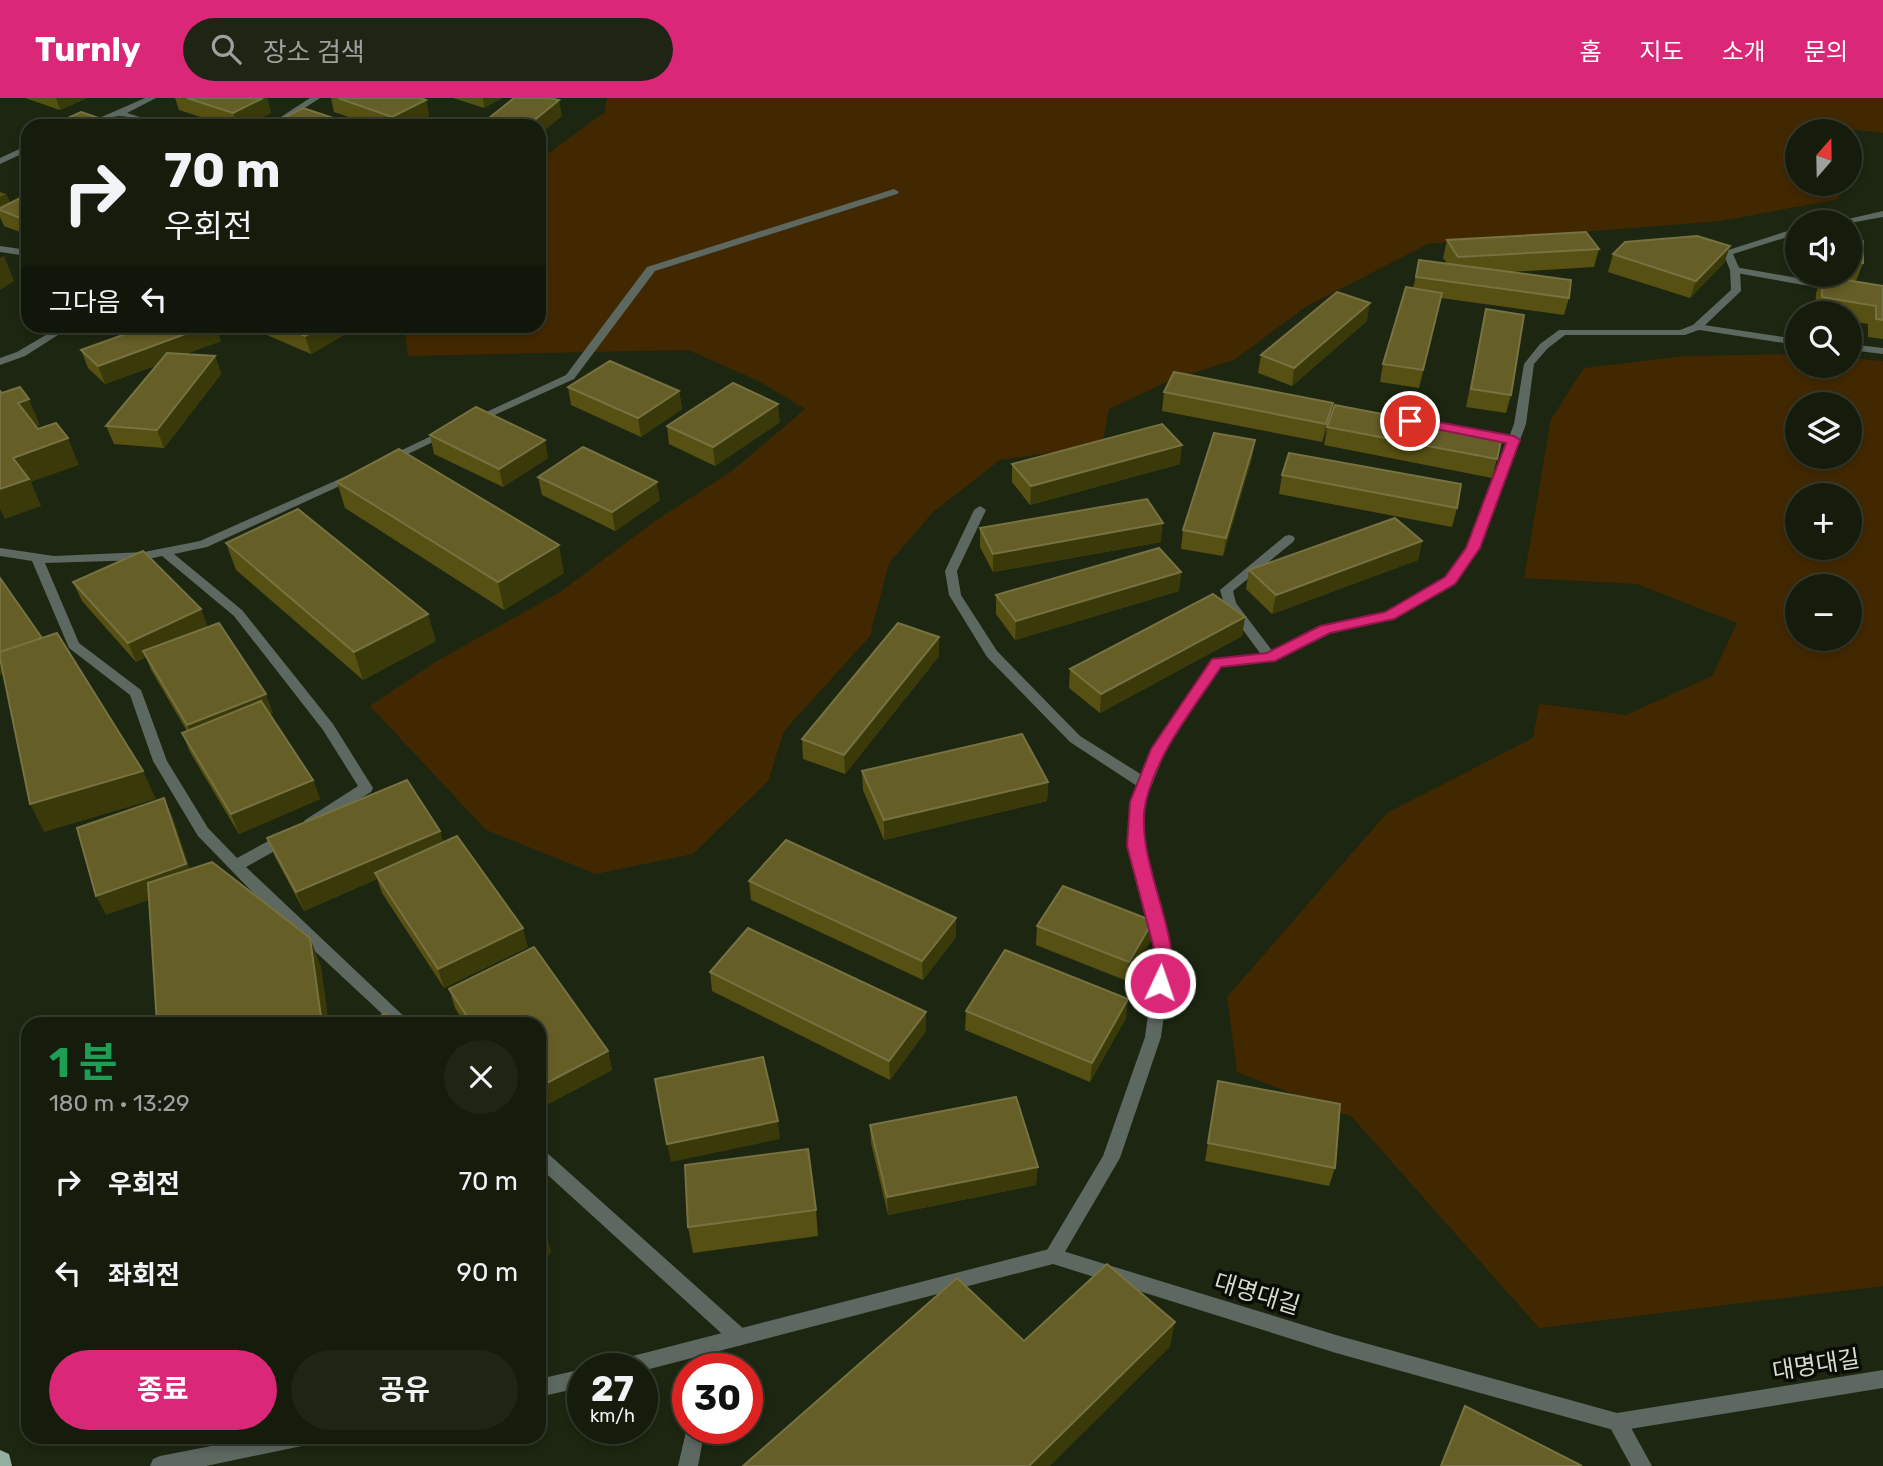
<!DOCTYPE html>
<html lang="ko">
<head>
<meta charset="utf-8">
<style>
	body { margin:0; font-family:Rubik,"Noto Sans KR",sans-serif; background:#1e2515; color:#f1f3f6; height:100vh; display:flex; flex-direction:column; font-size:26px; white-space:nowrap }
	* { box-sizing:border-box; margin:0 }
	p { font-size:23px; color:#9da19d }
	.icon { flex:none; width:38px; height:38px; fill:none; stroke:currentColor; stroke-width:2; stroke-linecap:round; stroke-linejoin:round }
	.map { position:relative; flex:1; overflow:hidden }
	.details { position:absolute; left:21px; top:919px; width:525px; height:427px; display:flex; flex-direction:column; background:#151c0c; border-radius:21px; box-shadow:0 4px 10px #0003,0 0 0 2px #343a2d }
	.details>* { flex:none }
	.hud { position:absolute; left:21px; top:21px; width:525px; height:214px; border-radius:21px; box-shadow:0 4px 10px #0003,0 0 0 2px #343a2d; background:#151c0c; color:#f1f3f6; overflow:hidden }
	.needle { width:46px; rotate:20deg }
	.controls { position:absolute; left:1785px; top:21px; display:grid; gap:14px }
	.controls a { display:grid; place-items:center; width:77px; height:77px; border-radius:50%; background:#151c0c; box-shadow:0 4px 10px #0003,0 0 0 2px #343a2d; font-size:35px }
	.speed { position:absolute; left:567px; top:1255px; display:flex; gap:14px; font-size:35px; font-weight:700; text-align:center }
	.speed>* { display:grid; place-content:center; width:91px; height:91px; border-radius:50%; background:#151c0c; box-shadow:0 4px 10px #0003,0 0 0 2px #343a2d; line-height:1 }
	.speed small { font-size:18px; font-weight:400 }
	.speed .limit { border:10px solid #d22; background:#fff; color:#111 }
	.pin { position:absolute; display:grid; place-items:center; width:60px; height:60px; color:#fff; margin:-30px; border:4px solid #fff; border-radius:50%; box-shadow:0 2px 7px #0007 }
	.me { position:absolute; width:77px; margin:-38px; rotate:3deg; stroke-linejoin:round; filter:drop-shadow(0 0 5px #0008) }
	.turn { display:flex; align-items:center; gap:24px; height:147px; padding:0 28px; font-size:32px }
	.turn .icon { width:91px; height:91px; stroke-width:2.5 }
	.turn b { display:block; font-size:49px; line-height:60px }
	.then { display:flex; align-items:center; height:66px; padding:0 28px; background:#0003; gap:14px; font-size:26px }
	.round { display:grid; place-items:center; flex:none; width:74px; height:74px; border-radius:37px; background:#1e2515 }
	.overview { display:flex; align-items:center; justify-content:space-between; height:119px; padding:0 28px }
	h1 { font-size:42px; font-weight:700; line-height:52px; color:#1e9e55 }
	.primary-button { display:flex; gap:14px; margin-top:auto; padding:14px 28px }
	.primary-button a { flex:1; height:80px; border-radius:42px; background:#db2777; color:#fff; font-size:28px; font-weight:700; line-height:80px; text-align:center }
	.primary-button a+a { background:#1e2515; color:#f1f3f6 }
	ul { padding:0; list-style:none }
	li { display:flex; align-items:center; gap:21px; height:91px; padding:0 28px }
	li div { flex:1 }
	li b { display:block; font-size:26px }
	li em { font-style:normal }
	header { display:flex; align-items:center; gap:42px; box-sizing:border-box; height:98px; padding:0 35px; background:#db2777; color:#fff }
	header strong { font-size:33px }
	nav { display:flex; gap:38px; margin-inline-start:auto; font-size:24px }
	.search { width:490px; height:63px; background:#1e2515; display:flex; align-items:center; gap:18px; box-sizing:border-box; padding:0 24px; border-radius:38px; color:#9da19d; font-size:26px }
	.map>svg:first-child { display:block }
</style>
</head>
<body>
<header>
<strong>Turnly</strong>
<div class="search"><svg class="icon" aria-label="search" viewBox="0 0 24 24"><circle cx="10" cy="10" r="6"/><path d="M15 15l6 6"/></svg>장소 검색</div>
<nav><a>홈</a><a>지도</a><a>소개</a><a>문의</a></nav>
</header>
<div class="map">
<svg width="1883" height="1368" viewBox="0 0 1883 1368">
	<rect width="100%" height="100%" fill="#1c2610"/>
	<!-- green -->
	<g fill="#422800" fill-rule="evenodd">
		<polygon points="607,0 1883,0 1883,35 1840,30 1840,33 1797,33 1797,86 1840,86 1839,101 1721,123 1428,146 1307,208 1234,262 1169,283 1109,311 1102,347 1000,362 933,414 889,465 870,538 784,633 768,683 693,756 596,776 486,732 370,608 437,563 560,494 655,423 732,373 805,311 759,283 688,252 408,258 404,228 539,228 539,62 605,14"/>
		<path d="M1797 256V268H1850V260L1883 263V1188L1539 1230 1352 1019 1237 974 1227 899 1387 715 1533 640 1539 606 1626 617 1712 578 1737 525 1637 486 1524 480 1551 321 1584 270 1684 258ZM1797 306H1850V359H1797ZM1797 397H1850V450H1797ZM1797 488H1850V541H1797Z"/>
	</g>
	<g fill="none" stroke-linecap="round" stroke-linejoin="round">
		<!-- service -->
		<g fill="#5d6861" fill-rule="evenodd">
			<path d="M145 0H156L127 15 169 28C152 28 130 17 119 18 106 19 96 28 81 28Z"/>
			<polygon points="28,47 28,53 0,66 0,60"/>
			<polygon points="894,91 899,94 897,96 655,173 574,281 477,325 469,325 467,323 566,277 647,169"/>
			<polygon points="0,148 28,152 28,158 0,154"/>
			<polygon points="1735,169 1837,187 1842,190 1837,193 1731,174 1731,170"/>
			<polygon points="1697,226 1797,241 1797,247 1693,231 1693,227"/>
			<polygon points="1850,246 1883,250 1883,256 1850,252"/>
			<polygon points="448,330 454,333 452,335 391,364 387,365 381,362"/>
			<polygon points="353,375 359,378 357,380 207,449 174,456 242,512 333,626 373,690 371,694 310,731 303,726 305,722 358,688 323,632 234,518 162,458 144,462 45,465 79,545 141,592 167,663 208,730 237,760 281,736 291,736 293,740 291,744 246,769 412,926 393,926 261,803 198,738 153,663 130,597 69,550 32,463 0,458 0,450 54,458 144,454 200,443"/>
			<polygon points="980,408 986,412 957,473 961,497 997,553 1080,638 1150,682 1152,686 1150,690 1140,690 1070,644 987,559 949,497 945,473 974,412"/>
			<polygon points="1289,437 1293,438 1295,441 1293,444 1233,493 1236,505 1277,559 1270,563 1265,562 1224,506 1220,492 1285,438"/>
			<polygon points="539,1051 545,1053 746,1233 748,1239 746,1245 739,1248 732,1245 539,1069"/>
			<polygon points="712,1238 719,1241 721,1247 717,1270 699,1270 705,1241"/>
			<polygon points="1617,1315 1624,1317 1652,1368 1631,1368 1607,1324 1610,1317"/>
			<polygon points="688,1325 688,1330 705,1330 698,1368 678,1368"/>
		</g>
		<!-- minor -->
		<g fill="#5d6861" fill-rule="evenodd">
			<polygon points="310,0 320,0 277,28 267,28"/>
			<polygon points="1883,113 1883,119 1850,125 1835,124"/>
			<polygon points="1797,130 1797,136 1733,156 1740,172 1741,193 1701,231 1685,237 1565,237 1548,250 1534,266 1526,326 1479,450 1454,485 1393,521 1330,534 1275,562 1221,568 1166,652 1145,704 1143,748 1172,858 1161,939 1120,1060 1059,1164 1053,1166 1047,1164 1044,1158 1047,1152 1103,1058 1145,939 1156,858 1129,748 1131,704 1152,651 1212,561 1267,555 1321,528 1385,515 1446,479 1467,450 1514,326 1524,266 1540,246 1559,232 1680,232 1693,227 1731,192 1730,172 1723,155 1725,153"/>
			<polygon points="61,228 72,228 25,258 0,267 0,260 17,254"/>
		</g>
		<!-- tertiary -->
		<g fill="#5d6861" fill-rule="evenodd">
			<polygon points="1053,1150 1336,1237 1617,1315 1883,1272 1883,1290 1617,1333 1336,1255 1053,1166 642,1273 642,1270 612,1270 614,1264 621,1261"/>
			<polygon points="583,1271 583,1289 539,1299 539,1281"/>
			<polygon points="257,1339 312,1339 309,1346 302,1348 206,1368 150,1368 153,1361 160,1358"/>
		</g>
		<!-- primary -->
		<polygon fill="#97afa0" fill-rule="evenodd" points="0,1352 9,1356 12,1368 0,1368"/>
	</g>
	<!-- wall -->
	<g fill="#575013">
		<polygon points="25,0 87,0 60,12"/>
		<polygon points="175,0 267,0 271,15 244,28 228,28 179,12"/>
		<polygon points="331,0 420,0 426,2 429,18 410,28 375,28 334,14"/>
		<polygon points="453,0 502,0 484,10"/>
		<polygon points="0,94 6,96 10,105 28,96 28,137 4,128 0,119"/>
		<polygon points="1850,141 1863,165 1856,183 1818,177 1850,177"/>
		<polygon points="1447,142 1599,151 1594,169 1510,174 1569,200 1564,217 1441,200 1419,290 1380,284 1383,266 1413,191 1419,162 1447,165 1443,160"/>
		<polygon points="1730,148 1724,165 1690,200 1608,174 1613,156"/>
		<polygon points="1797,149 1797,173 1795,173"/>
		<polygon points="1822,178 1883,188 1883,241 1868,239 1868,226 1850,223 1850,215 1815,215 1816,195"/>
		<polygon points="1486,211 1511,297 1506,315 1466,309"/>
		<polygon points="1367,223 1292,288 1258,275 1261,257"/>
		<polygon points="246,228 355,228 356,230 311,256"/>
		<polygon points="221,243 185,256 215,258 221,276 164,350 114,346 106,328 157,267 105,286 88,270 81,252"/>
		<polygon points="568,289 679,293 682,311 641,339 571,307"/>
		<polygon points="1164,294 1331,320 1497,361 1492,380 1324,347 1327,332 1322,344 1162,313"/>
		<polygon points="780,324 715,368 669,346 667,328"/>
		<polygon points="430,337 548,360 503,389 434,356"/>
		<polygon points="1255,342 1252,360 1223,458 1181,451 1183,432"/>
		<polygon points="1012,366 1180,366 1030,407 1012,384"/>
		<polygon points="1282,377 1457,410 1452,429 1279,396"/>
		<polygon points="538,379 660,402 615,433 542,397"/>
		<polygon points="337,384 564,475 504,512 345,410"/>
		<polygon points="980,430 1161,444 993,474 980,449"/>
		<polygon points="1422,443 1418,462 1272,516 1246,491 1249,472"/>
		<polygon points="226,445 436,543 363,582 236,472"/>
		<polygon points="1181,474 1179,493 1015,542 996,516 996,497"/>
		<polygon points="73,484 201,511 207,529 273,615 270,616 313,682 320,701 239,736 190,654 182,635 187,633 151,572 146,559 136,564 82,503"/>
		<polygon points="1245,519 1242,538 1100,615 1069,590 1070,571"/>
		<polygon points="939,558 845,676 803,661 802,641"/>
		<polygon points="862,673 1048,684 1047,703 884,742 863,692"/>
		<polygon points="440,733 443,745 528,849 444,890 382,795 377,781 304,813 275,759 267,740"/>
		<polygon points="749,783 956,820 956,839 923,882 751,802"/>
		<polygon points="1153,823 1151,842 1127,883 1036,847 1037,828"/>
		<polygon points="534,849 608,953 612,972 539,1011 539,926 465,926 455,910 449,891"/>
		<polygon points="710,874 926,914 926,933 890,982 712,893"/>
		<polygon points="966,913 1126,920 1090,984 965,932"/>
		<polygon points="1218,983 1335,1070 1329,1088 1205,1063"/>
		<polygon points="870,1027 1036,1087 888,1117 871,1045"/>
		<polygon points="816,1112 818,1138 693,1155 688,1129"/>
		<polygon points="1465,1308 1582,1368 1440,1368"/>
	</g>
	<!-- shaded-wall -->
	<g fill="#3a3909">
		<polygon points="56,0 87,0 60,12"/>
		<polygon points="263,0 267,0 271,15 244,28 237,28 233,15"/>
		<polygon points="483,0 502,0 484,10"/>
		<polygon points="426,2 429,18 410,28 394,28 392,19"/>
		<polygon points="559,2 562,18 539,37 539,28 527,28"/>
		<polygon points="339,22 340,28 326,28"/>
		<polygon points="6,96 13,113 0,112 0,99"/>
		<polygon points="1730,148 1724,165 1690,200 1696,183"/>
		<polygon points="4,158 14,183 0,192 0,160"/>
		<polygon points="1370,205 1367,223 1292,288 1294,270"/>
		<polygon points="207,228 216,228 221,243 105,286 98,268"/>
		<polygon points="324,228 355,228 356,230 311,256 305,238"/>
		<polygon points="215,258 221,276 164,350 157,332"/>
		<polygon points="679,293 682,311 641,339 638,320"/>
		<polygon points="29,301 40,327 30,331 18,305"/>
		<polygon points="1333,305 1330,323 1322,344 1326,326"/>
		<polygon points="778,306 780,324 715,368 713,349"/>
		<polygon points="68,340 79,367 31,384 41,408 5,421 0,411 0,391 13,360"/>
		<polygon points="545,342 548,360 503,389 499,371"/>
		<polygon points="1255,342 1252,360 1223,458 1226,440"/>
		<polygon points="1182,347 1180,366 1030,407 1031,388"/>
		<polygon points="657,384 660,402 615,433 612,414"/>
		<polygon points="1163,425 1161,444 993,474 993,456"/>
		<polygon points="1422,443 1418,462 1272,516 1276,497"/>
		<polygon points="559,447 564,475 504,512 498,484"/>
		<polygon points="1181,474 1179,493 1015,542 1016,523"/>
		<polygon points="201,511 208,530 143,553 146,559 136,564 128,545"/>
		<polygon points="428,516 436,543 363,582 354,554"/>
		<polygon points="1245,519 1242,538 1100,615 1101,596"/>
		<polygon points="939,539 939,558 845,676 844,657"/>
		<polygon points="0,555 53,561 0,577"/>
		<polygon points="266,596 273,615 195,647 187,627"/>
		<polygon points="143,673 156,701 44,734 30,706"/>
		<polygon points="313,682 320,701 239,736 231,716"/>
		<polygon points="1048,684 1047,703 884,742 884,722"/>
		<polygon points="164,700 173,720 195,786 106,817 96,798"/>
		<polygon points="440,733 446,752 375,775 377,781 304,813 296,794"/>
		<polygon points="956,820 956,839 923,882 922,863"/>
		<polygon points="1153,823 1151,842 1127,883 1129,864"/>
		<polygon points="523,830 528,849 444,890 438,871"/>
		<polygon points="310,840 321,868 329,926 322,926"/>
		<polygon points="1128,901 1126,920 1090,984 1092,965"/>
		<polygon points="926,914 926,933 890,982 889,963"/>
		<polygon points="608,953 612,972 539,1011 539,989"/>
		<polygon points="778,1023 780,1041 671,1064 667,1046"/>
		<polygon points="1038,1069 1036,1087 888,1117 887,1099"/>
		<polygon points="544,1129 551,1154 539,1171 539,1135"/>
		<polygon points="1175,1224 1170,1249 1050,1368 1029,1368"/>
	</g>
	<!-- building -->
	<g fill="#655e27" stroke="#767241" stroke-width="2">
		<polygon points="187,0 263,0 233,15"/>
		<polygon points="338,0 420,0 426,2 392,19"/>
		<polygon points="514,0 549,0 559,2 527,28 479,28"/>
		<polygon points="303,10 339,22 326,28 268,28"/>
		<polygon points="81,14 122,28 50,28"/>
		<polygon points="28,96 28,123 0,112 0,110"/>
		<polygon points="1586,134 1599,151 1458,159 1447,142"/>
		<polygon points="1697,138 1730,148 1696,183 1613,156 1625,144"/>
		<polygon points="1850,141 1863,143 1863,165 1850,163"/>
		<polygon points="1419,162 1571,182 1569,200 1416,179"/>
		<polygon points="1822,178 1883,188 1883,222 1876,221 1876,208 1822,199"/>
		<polygon points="1406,189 1442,195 1423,272 1383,266"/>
		<polygon points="1337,194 1370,205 1294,270 1261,257"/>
		<polygon points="1486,211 1524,217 1511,297 1471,291"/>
		<polygon points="148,228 207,228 98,268 81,252"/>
		<polygon points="281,228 324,228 305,238"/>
		<polygon points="167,255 215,258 157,332 106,328"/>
		<polygon points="610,263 679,293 638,320 568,289"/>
		<polygon points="1174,274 1333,305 1326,326 1164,294"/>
		<polygon points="733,285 778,306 713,349 667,328"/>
		<polygon points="20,289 29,301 18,305 38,331 56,325 68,340 13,360 29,381 0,391 0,293 2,295"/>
		<polygon points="1335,307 1502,339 1497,361 1327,329"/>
		<polygon points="476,309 545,342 499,371 430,337"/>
		<polygon points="1162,326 1182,347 1031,388 1012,366"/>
		<polygon points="1214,335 1255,342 1226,440 1183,432"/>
		<polygon points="583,349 657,384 612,414 538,379"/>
		<polygon points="399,351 559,447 498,484 337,384"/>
		<polygon points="1289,355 1461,386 1457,410 1282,377"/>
		<polygon points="1147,401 1163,425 993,456 980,430"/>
		<polygon points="298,411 428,516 354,554 226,445"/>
		<polygon points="1395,420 1422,443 1276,497 1249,472"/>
		<polygon points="1159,450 1181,474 1016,523 996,497"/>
		<polygon points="143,453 201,511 128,545 73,484"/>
		<polygon points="0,480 42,540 0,554"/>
		<polygon points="1213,496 1245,519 1101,596 1070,571"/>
		<polygon points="219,525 266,596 187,627 143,553"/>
		<polygon points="898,525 939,539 844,657 802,641"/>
		<polygon points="57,535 143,673 30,706 0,560 0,554"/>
		<polygon points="261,603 313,682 231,716 182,635"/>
		<polygon points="1022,636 1048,684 884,722 862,673"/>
		<polygon points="407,682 440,733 296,794 267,740"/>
		<polygon points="164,700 186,766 96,798 77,730"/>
		<polygon points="457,738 523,830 438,871 375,775"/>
		<polygon points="786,742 956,820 922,863 749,783"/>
		<polygon points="212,764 310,840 322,926 157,926 148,785"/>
		<polygon points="1063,788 1153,823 1129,864 1037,828"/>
		<polygon points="748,830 926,914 889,963 710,874"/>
		<polygon points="534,849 608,953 539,989 539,926 472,926 449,891"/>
		<polygon points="1005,852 1128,901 1092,965 966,913"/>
		<polygon points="386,915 390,926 364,926"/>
		<polygon points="763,959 778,1023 667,1046 655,981"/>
		<polygon points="1218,983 1340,1006 1335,1070 1208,1045"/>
		<polygon points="1016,999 1038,1069 887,1099 870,1027"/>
		<polygon points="808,1051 816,1112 688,1129 685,1067"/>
		<polygon points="539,1126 544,1129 539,1135"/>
		<polygon points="1107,1166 1175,1224 1029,1368 743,1368 957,1180 1024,1243"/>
		<polygon points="1465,1308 1582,1368 1441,1368"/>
	</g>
	<!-- route -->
	<path fill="#db2777" stroke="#8e194d" stroke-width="2" d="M1410 319 1514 338 1520 342 1480 450 1455 486 1394 521 1330 535 1275 563 1221 569C1194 610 1158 653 1146 703 1132 761 1189 848 1167 890H1154L1152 885 1156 858 1127 748 1130 704 1151 651 1212 561 1267 555 1320 528 1385 514 1445 479 1466 450 1506 345 1406 325 1404 323Z"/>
	<g text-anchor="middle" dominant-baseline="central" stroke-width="7" stroke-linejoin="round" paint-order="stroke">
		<!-- near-street labels -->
		<g font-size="24" fill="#d4dbcd" stroke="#090d05">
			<text transform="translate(1257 1196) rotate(17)">대명대길</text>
			<text transform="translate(1816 1267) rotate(-9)">대명대길</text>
		</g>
	</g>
</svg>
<div class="controls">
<a><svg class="needle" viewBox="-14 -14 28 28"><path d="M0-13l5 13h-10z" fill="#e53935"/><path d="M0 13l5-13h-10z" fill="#9da19d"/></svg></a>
<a><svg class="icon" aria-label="sound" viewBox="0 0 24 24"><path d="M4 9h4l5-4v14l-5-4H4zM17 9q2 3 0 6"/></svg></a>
<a><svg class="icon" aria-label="search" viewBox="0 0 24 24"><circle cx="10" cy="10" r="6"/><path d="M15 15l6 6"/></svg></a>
<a><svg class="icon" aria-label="layers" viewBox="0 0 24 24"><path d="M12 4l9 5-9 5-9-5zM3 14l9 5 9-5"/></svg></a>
<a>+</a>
<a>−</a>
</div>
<div class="speed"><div>27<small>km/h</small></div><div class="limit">30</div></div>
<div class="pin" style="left:1410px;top:323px;background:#d93025"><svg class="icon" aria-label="arrive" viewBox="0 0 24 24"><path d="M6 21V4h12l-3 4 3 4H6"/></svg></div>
<svg class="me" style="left:1160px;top:885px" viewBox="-20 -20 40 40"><circle r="17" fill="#db2777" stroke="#fff" stroke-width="3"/><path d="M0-11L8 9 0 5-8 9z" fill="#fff"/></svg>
<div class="hud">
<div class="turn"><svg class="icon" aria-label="right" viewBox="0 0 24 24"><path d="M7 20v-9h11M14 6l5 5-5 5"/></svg><div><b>70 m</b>우회전</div></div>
<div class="then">그다음<svg class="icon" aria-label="left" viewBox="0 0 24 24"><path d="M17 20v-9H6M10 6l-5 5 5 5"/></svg></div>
</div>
<section class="details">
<div class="overview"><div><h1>1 분</h1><p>180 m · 13:29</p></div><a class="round"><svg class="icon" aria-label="close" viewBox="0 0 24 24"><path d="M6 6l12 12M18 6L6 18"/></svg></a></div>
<ul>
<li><svg class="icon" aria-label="right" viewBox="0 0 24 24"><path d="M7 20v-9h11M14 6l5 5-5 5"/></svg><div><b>우회전</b></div><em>70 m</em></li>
<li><svg class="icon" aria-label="left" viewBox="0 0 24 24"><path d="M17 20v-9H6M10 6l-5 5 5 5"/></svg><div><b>좌회전</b></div><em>90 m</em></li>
</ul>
<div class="primary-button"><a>종료</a><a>공유</a></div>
</section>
</div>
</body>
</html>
